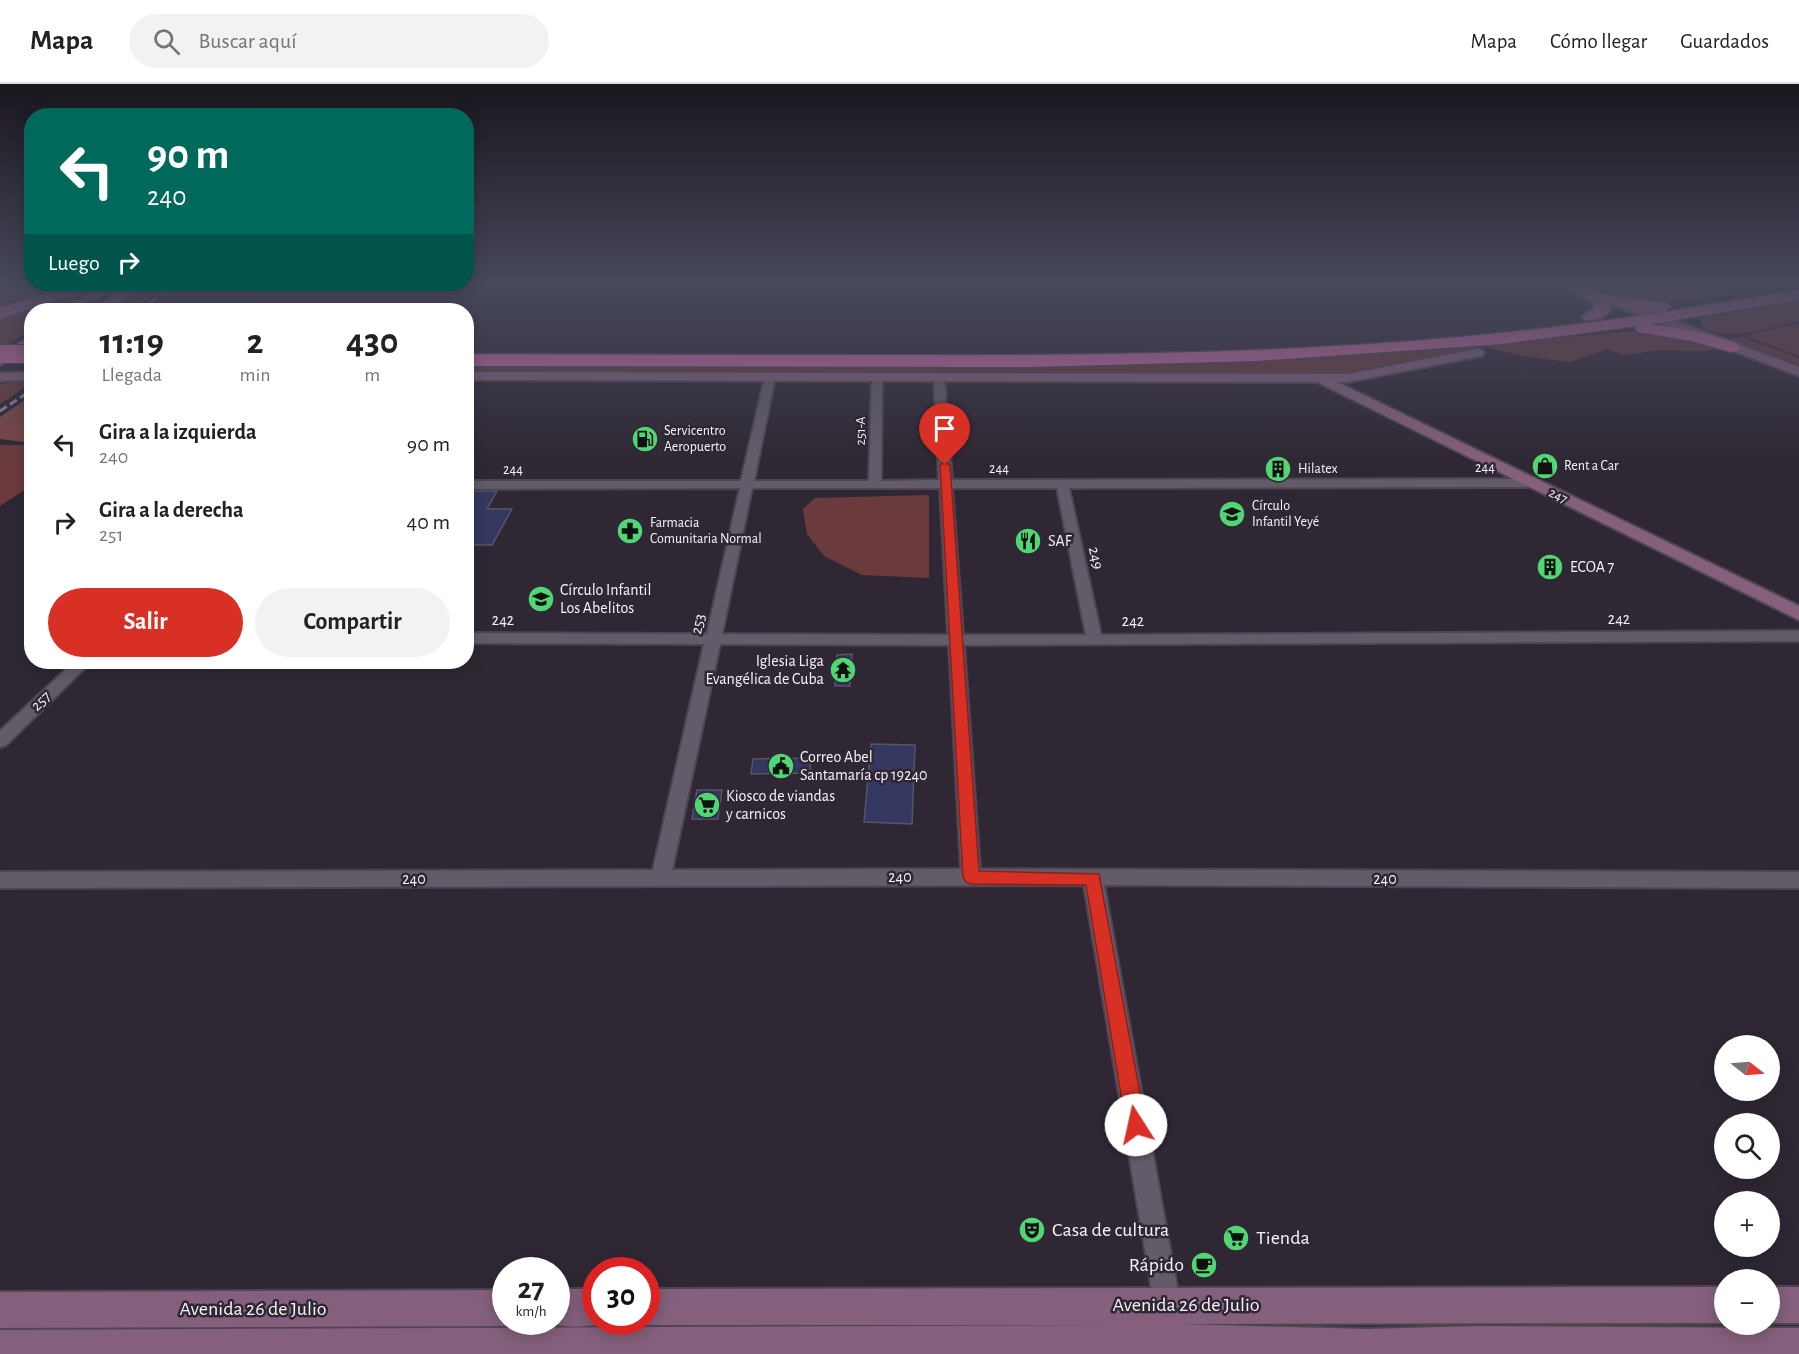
<!DOCTYPE html>
<html lang="es">
<head>
<meta charset="utf-8">
<style>
	body { margin:0; font-family:"Alegreya Sans",sans-serif; background:#f2f2f2; color:#222; height:100vh; display:flex; flex-direction:column; font-size:22px; white-space:nowrap }
	* { box-sizing:border-box; margin:0 }
	p { font-size:20px; color:#767676 }
	.icon { flex:none; width:33px; height:33px; fill:none; stroke:currentColor; stroke-width:2; stroke-linecap:round; stroke-linejoin:round }
	.map { position:relative; flex:1; overflow:hidden }
	.details { position:absolute; left:24px; top:219px; width:450px; height:366px; display:flex; flex-direction:column; background:#fff; border-radius:24px; box-shadow:0 3px 15px #0003 }
	.details>* { flex:none }
	.hud { position:absolute; left:24px; top:24px; width:450px; height:183px; border-radius:24px; box-shadow:0 3px 15px #0003; background:#00695c; color:#fff; overflow:hidden }
	.needle { width:39px; rotate:107deg }
	.fabs { position:absolute; left:1714px; top:951px; display:grid; gap:12px }
	.fabs a { display:grid; place-items:center; width:66px; height:66px; border-radius:50%; background:#fff; box-shadow:0 3px 15px #0003; font-size:30px }
	.speed { position:absolute; left:492px; top:1173px; display:flex; gap:12px; font-size:30px; font-weight:700; text-align:center }
	.speed>* { display:grid; place-content:center; width:78px; height:78px; border-radius:50%; background:#fff; box-shadow:0 3px 15px #0003; line-height:1 }
	.speed small { font-size:15px; font-weight:400 }
	.speed .limit { border:9px solid #d22; background:#fff; color:#111 }
	.pin { position:absolute; display:grid; place-items:center; width:51px; height:51px; color:#fff; margin:-62px -26px; border-radius:50% 50% 50% 0; rotate:-45deg; box-shadow:0 0 6px #0007 }
	.pin .icon { rotate:45deg }
	.me { position:absolute; width:66px; margin:-33px; rotate:350deg; stroke-linejoin:round; filter:drop-shadow(0 0 4px #0008) }
	.turn { display:flex; align-items:center; gap:21px; height:126px; padding:0 24px; font-size:27px }
	.turn .icon { width:78px; height:78px; stroke-width:2.5 }
	.turn b { display:block; font-size:42px; line-height:51px }
	.then { display:flex; align-items:center; height:57px; padding:0 24px; background:#0003; gap:12px; font-size:22px }
	.eta { display:flex; justify-content:space-evenly; align-items:center; height:102px; text-align:center }
	.eta b { font-size:36px; font-weight:700; line-height:42px }
	.cta { display:flex; gap:12px; margin-top:auto; padding:12px 24px }
	.cta a { flex:1; height:69px; border-radius:36px; background:#d93025; color:#fff; font-size:24px; font-weight:700; line-height:69px; text-align:center }
	.cta a+a { background:#f2f2f2; color:#222 }
	ul { padding:0; list-style:none }
	li { display:flex; align-items:center; gap:18px; height:78px; padding:0 24px }
	li div { flex:1 }
	li b { display:block; font-size:22px }
	li em { font-style:normal }
	header { display:flex; align-items:center; gap:36px; box-sizing:border-box; height:84px; padding:0 30px; background:#fff; border-bottom:2px solid #e0e0e0 }
	header strong { font-size:28px }
	nav { display:flex; gap:33px; margin-inline-start:auto; font-size:21px }
	.search { width:420px; height:54px; background:#f2f2f2; display:flex; align-items:center; gap:15px; box-sizing:border-box; padding:0 21px; border-radius:33px; color:#767676; font-size:22px }
	.map>svg:first-child { display:block }
</style>
</head>
<body>
<header>
<strong>Mapa</strong>
<div class="search"><svg class="icon" aria-label="search" viewBox="0 0 24 24"><circle cx="10" cy="10" r="6"/><path d="M15 15l6 6"/></svg>Buscar aquí</div>
<nav><a>Mapa</a><a>Cómo llegar</a><a>Guardados</a></nav>
</header>
<div class="map">
<svg width="1799" height="1270" viewBox="0 0 1799 1270">
	<rect width="100%" height="100%" fill="#2f2834"/>
	<!-- green -->
	<g fill="#6b3a3d">
		<polygon points="0,199 82,200 0,228"/>
		<polygon points="1579,199 1794,199 1797,200 1653,221 1611,213"/>
		<polygon points="93,200 98,200 59,226 32,226 31,245 0,265 0,232"/>
		<polygon points="140,200 166,200 131,226 107,226"/>
		<path d="M1799 214V237C1770 242 1727 260 1701 242L1700 232 1709 228Z"/>
		<polygon points="1799,240 1799,272 1748,253 1753,249"/>
		<path d="M1632 247C1675 248 1717 261 1756 276L1719 265 1704 267 1660 266 1624 271 1607 265 1570 278 1527 273 1480 262 1481 266 1347 290H467L466 282 1104 280C1186 278 1269 276 1351 271 1445 265 1538 256 1632 247Z"/>
		<polygon points="1743,253 1799,274 1799,282 1728,255"/>
		<polygon points="22,296 31,296 31,299 0,320 0,300"/>
		<polygon points="0,361 32,361 31,402 0,422"/>
		<polygon points="929,411 929,494 862,491 824,472 807,450 803,425 815,414"/>
	</g>
	<!-- forest -->
	<polygon fill="#7a4648" points="31,312 31,359 0,355 0,333"/>
	<!-- building -->
	<g fill="#343760" stroke="#555665" stroke-width="1.5">
		<polygon points="466,407 497,407 487,425 512,425 492,461 466,461"/>
		<polygon points="852,570 850,602 835,602 837,571"/>
		<polygon points="871,660 915,661 912,740 864,738"/>
		<polygon points="811,674 810,689 751,690 753,675"/>
		<polygon points="697,706 722,706 718,735 692,735"/>
	</g>
	<g fill="none" stroke-linecap="round" stroke-linejoin="round">
		<defs>
			<g id="street">
				<path d="M770 290 775 293 754 397H869L872 294 877 291 882 294 881 397 939 396 934 294 939 291 944 294 952 396 1531 395 1537 399 1531 403 1069 404 1101 551 1799 547V557L964 561 980 785 1799 788V804L1104 801 1181 1225 1178 1235 1168 1238 1158 1235 1155 1225 1084 801 0 804V788L653 786 704 560 466 559V549L707 550 740 404 466 405V397H741L765 293ZM752 404H940L948 551 722 550ZM952 404H1057L1086 551H963ZM720 560 949 561 961 785 672 786Z"/>
				<polygon points="74,578 91,578 6,661 0,663 0,647"/>
			</g>
			<g id="secondary">
				<polygon points="1605,210 1799,283 1799,292 1601,217 1599,214"/>
				<polygon points="1477,265 1482,266 1484,269 1482,272 1348,298 1337,298 1799,522 1799,536 1317,298 466,296 466,288 1348,290"/>
				<polygon points="32,288 32,296 0,297 0,289"/>
				<polygon points="1725,1203 1725,1239 1181,1240 1367,1245 1477,1242 1799,1244 1799,1270 0,1270 0,1246 1112,1241 646,1241 637,1238 646,1238 646,1205"/>
				<rect x="1770" y="1203" width="29" height="36"/>
				<path d="M556 1205H596V1238H605C589 1244 563 1244 547 1238H556Z"/>
				<polygon points="506,1206 506,1238 518,1238 506,1242 0,1244 0,1208"/>
			</g>
			<g id="primary">
				<polygon points="103,200 118,200 81,226 65,226 67,223"/>
				<polygon points="32,251 32,262 0,282 0,270"/>
			</g>
			<g id="highway">
				<path d="M1565 199H1581L1601 210 1669 219 1671 223 1664 228 1799 206V216L1651 240 1694 247 1737 259 1740 263 1737 267 1731 268 1692 257 1638 248 1635 244 1637 242 1502 260 1255 277 1029 283 466 282V270C611 271 756 271 900 271 1154 272 1411 268 1663 228L1640 227 1609 220 1611 226C1606 234 1593 238 1584 236L1582 232 1594 224 1593 219 1566 204Z"/>
				<polygon points="74,200 96,200 94,203 0,235 0,224"/>
				<polygon points="127,200 144,200 112,226 94,226"/>
			</g>
		</defs>
		<!-- street casing -->
		<use href="#street" stroke="#4d4651" stroke-width="4"/>
		<!-- secondary casing -->
		<use href="#secondary" stroke="#4d4651" stroke-width="4"/>
		<!-- primary casing -->
		<use href="#primary" stroke="#4d4651" stroke-width="2"/>
		<!-- highway casing -->
		<use href="#highway" stroke="#4d4651" stroke-width="3"/>
		<!-- street -->
		<use href="#street" fill="#635b69" fill-rule="evenodd"/>
		<!-- secondary -->
		<use href="#secondary" fill="#84607c" fill-rule="evenodd"/>
		<!-- primary -->
		<use href="#primary" fill="#a5658f" fill-rule="evenodd"/>
		<!-- highway -->
		<use href="#highway" fill="#d16ca9" fill-rule="evenodd"/>
		<!-- rail -->
		<g stroke="#918b95" stroke-width="3" stroke-dasharray="8 4" stroke-linecap="butt">
			<polyline points="141,226 175,200"/>
			<polyline points="0,327 32,306"/>
		</g>
		<defs>
			<polyline id="highway-bridge" points="0,270 32,270"/>
		</defs>
		<!-- highway-bridge casing -->
		<use href="#highway-bridge" stroke="#4d4651" stroke-width="20" stroke-linecap="butt"/>
		<!-- highway-bridge -->
		<use href="#highway-bridge" stroke="#d16ca9" stroke-width="18"/>
	</g>
	<!-- sky -->
	<linearGradient id="sky" x2="0" y2="1"><stop stop-color="#1a161d"/><stop offset="0.53" stop-color="#47485c"/><stop offset="1" stop-color="#47485c" stop-opacity="0"/></linearGradient>
	<rect width="1799" height="377" fill="url(#sky)"/>
	<!-- route -->
	<polygon fill="#d93025" stroke="#8d1f18" stroke-width="1.5" points="945,378 950,381 979,787 1099,790 1146,1041 1143,1048 1136,1051 1129,1048 1126,1041 1086,801 971,800 966,798 963,793 940,381"/>
	<!-- icons -->
	<defs>
		<symbol id="fuel-disc" viewBox="-11 -11 22 22"><circle r="9.5" fill="#50d674" stroke="#2f2834"/><path d="M-5.5-6h7V0h2V4h1.3V-2.5L3-4.5l.8-.8L6-3V5H2.5V1h-1V6h-7ZM-4.2-4.7v3.2H.2V-4.7Z" fill="#111"/></symbol>
		<symbol id="shop-disc" viewBox="-11 -11 22 22"><circle r="9.5" fill="#50d674" stroke="#2f2834"/><path d="M-5-2.5h2.3a2.7 3.5 0 0 1 5.4 0H5L5.5 6h-11ZM-1.5-2.5h3a1.5 2.3 0 0 0-3 0Z" fill="#111"/></symbol>
		<symbol id="building-disc" viewBox="-11 -11 22 22"><circle r="9.5" fill="#50d674" stroke="#2f2834"/><path d="M-4-6H4V6H1V3H-1V6H-4ZM-2.5-4.3h1.7v1.8h-1.7ZM.8-4.3h1.7v1.8H.8ZM-2.5-1h1.7V.8h-1.7ZM.8-1h1.7V.8H.8Z" fill="#111"/></symbol>
		<symbol id="school-disc" viewBox="-11 -11 22 22"><circle r="9.5" fill="#50d674" stroke="#2f2834"/><path d="M0-5L7-2L0 1L-7-2ZM-4 1L0 2.5L4 1V4Q0 6-4 4Z" fill="#111"/></symbol>
		<symbol id="pharmacy-disc" viewBox="-11 -11 22 22"><circle r="9.5" fill="#50d674" stroke="#2f2834"/><path d="M-2-6h4v4h4v4h-4v4h-4v-4h-4v-4h4Z" fill="#111"/></symbol>
		<symbol id="restaurant-disc" viewBox="-11 -11 22 22"><circle r="9.5" fill="#50d674" stroke="#2f2834"/><path d="M-5-6h1v4h1v-4h1v4h1v-4h1v5L-1.5 .5V6h-2V.5L-5-1ZM5-6V6H3V1.5H1.5Q1.5-4 5-6Z" fill="#111"/></symbol>
		<symbol id="temple-disc" viewBox="-11 -11 22 22"><circle r="9.5" fill="#50d674" stroke="#2f2834"/><path d="M0-6L5-2H3V0L6.5 2.5H4V6H1.5V3h-3V6H-4V2.5H-6.5L-3 0V-2H-5Z" fill="#111"/></symbol>
		<symbol id="civic-disc" viewBox="-11 -11 22 22"><circle r="9.5" fill="#50d674" stroke="#2f2834"/><path d="M-.6-6.5H3V-4.5H.6V-3L4-1V1h2V6H-6V1h2V-1L-.6-3ZM-1.2 2.5V6h2.4V2.5Z" fill="#111"/></symbol>
		<symbol id="supermarket-disc" viewBox="-11 -11 22 22"><circle r="9.5" fill="#50d674" stroke="#2f2834"/><path d="M-6-5.5h2.5l.6 2H6L4.5 2H-2.5L-4.4-4H-6ZM-1.5 3.2a1.3 1.3 0 1 0 .1 0ZM3 3.2a1.3 1.3 0 1 0 .1 0Z" fill="#111"/></symbol>
		<symbol id="theatre-disc" viewBox="-11 -11 22 22"><circle r="9.5" fill="#50d674" stroke="#2f2834"/><path d="M-5-5.5Q0-4 5-5.5V0Q5 5 0 6Q-5 5-5 0ZM-3.3-2.5H-1v1.5H-3.3ZM1-2.5H3.3v1.5H1ZM-2.8 1Q0 5.5 2.8 1Z" fill="#111"/></symbol>
		<symbol id="cafe-disc" viewBox="-11 -11 22 22"><circle r="9.5" fill="#50d674" stroke="#2f2834"/><path d="M-5.5-4.5H6V0H3Q3 3.5 0 3.5H-2.5Q-5.5 3.5-5.5 0ZM3-3.2v2h1.7v-2ZM-6 4.5H4V6H-6Z" fill="#111"/></symbol>
	</defs>
	<g fill-rule="evenodd">
		<use href="#fuel-disc" x="630" y="340" width="30" height="30"/>
		<use href="#shop-disc" x="1530" y="367" width="30" height="30"/>
		<use href="#building-disc" x="1263" y="370" width="30" height="30"/>
		<use href="#school-disc" x="1217" y="415" width="30" height="30"/>
		<use href="#pharmacy-disc" x="615" y="432" width="30" height="30"/>
		<use href="#restaurant-disc" x="1013" y="442" width="30" height="30"/>
		<use href="#building-disc" x="1535" y="468" width="30" height="30"/>
		<use href="#school-disc" x="526" y="500" width="30" height="30"/>
		<use href="#temple-disc" x="828" y="571" width="30" height="30"/>
		<use href="#civic-disc" x="766" y="667" width="30" height="30"/>
		<use href="#supermarket-disc" x="692" y="706" width="30" height="30"/>
		<use href="#theatre-disc" x="1017" y="1131" width="30" height="30"/>
		<use href="#supermarket-disc" x="1221" y="1139" width="30" height="30"/>
		<use href="#cafe-disc" x="1189" y="1166" width="30" height="30"/>
	</g>
	<g text-anchor="middle" dominant-baseline="central" stroke-width="5" stroke-linejoin="round" paint-order="stroke">
		<!-- far-poi labels -->
		<g font-size="14" fill="#f7f2fa" stroke="#2f2834" text-anchor="start">
			<text x="664" y="347">Servicentro<tspan x="664" dy="16">Aeropuerto</tspan></text>
			<text x="1564" y="382">Rent a Car</text>
			<text x="1298" y="385">Hilatex</text>
			<text x="1252" y="422">Círculo<tspan x="1252" dy="16">Infantil Yeyé</tspan></text>
			<text x="650" y="439">Farmacia<tspan x="650" dy="16">Comunitaria Normal</tspan></text>
		</g>
		<!-- far-street labels -->
		<g font-size="14" fill="#f7f2fa" stroke="#2f2834">
			<text transform="translate(861 347) rotate(-89)">251-A</text>
			<text x="1485" y="384">244</text>
			<text x="999" y="385">244</text>
			<text x="513" y="386">244</text>
			<text transform="translate(1558 412) rotate(26)">247</text>
		</g>
		<!-- poi labels -->
		<g font-size="16" fill="#f7f2fa" stroke="#2f2834" text-anchor="start">
			<text x="1048" y="457">SAF</text>
			<text x="1570" y="483">ECOA 7</text>
			<text x="560" y="506">Círculo Infantil<tspan x="560" dy="18">Los Abelitos</tspan></text>
			<text x="824" y="577" text-anchor="end">Iglesia Liga<tspan x="824" dy="18">Evangélica de Cuba</tspan></text>
			<text x="800" y="673">Correo Abel<tspan x="800" dy="18">Santamaría cp 19240</tspan></text>
			<text x="726" y="712">Kiosco de viandas<tspan x="726" dy="18">y carnicos</tspan></text>
		</g>
		<!-- street labels -->
		<g font-size="16" fill="#f7f2fa" stroke="#2f2834">
			<text transform="translate(1096 474) rotate(78)">249</text>
			<text x="1619" y="535">242</text>
			<text x="503" y="536">242</text>
			<text x="1133" y="537">242</text>
			<text transform="translate(698 540) rotate(-78)">253</text>
			<text transform="translate(41 617) rotate(-44)">257</text>
			<text x="900" y="793">240</text>
			<text x="414" y="795">240</text>
			<text x="1385" y="795">240</text>
		</g>
		<!-- near-poi labels -->
		<g font-size="20" fill="#f7f2fa" stroke="#2f2834" text-anchor="start">
			<text x="1052" y="1146">Casa de cultura</text>
			<text x="1256" y="1154">Tienda</text>
			<text x="1184" y="1181" text-anchor="end">Rápido</text>
		</g>
		<!-- near-street labels -->
		<g font-size="20" fill="#f7f2fa" stroke="#2f2834">
			<text x="1186" y="1221">Avenida 26 de Julio</text>
			<text x="253" y="1225">Avenida 26 de Julio</text>
		</g>
	</g>
</svg>
<div class="fabs">
<a><svg class="needle" viewBox="-14 -14 28 28"><path d="M0-13l5 13h-10z" fill="#e53935"/><path d="M0 13l5-13h-10z" fill="#767676"/></svg></a>
<a><svg class="icon" aria-label="search" viewBox="0 0 24 24"><circle cx="10" cy="10" r="6"/><path d="M15 15l6 6"/></svg></a>
<a>+</a>
<a>−</a>
</div>
<div class="speed"><div>27<small>km/h</small></div><div class="limit">30</div></div>
<div class="pin" style="left:945px;top:381px;background:#d93025"><svg class="icon" aria-label="arrive" viewBox="0 0 24 24"><path d="M6 21V4h12l-3 4 3 4H6"/></svg></div>
<svg class="me" style="left:1136px;top:1041px" viewBox="-20 -20 40 40"><circle r="19" fill="#fff"/><path d="M0-13L10 11 0 6-10 11z" fill="#d93025"/></svg>
<div class="hud">
<div class="turn"><svg class="icon" aria-label="left" viewBox="0 0 24 24"><path d="M17 20v-9H6M10 6l-5 5 5 5"/></svg><div><b>90 m</b>240</div></div>
<div class="then">Luego<svg class="icon" aria-label="right" viewBox="0 0 24 24"><path d="M7 20v-9h11M14 6l5 5-5 5"/></svg></div>
</div>
<section class="details">
<div class="eta">
<div><b>11:19</b><p>Llegada</p></div>
<div><b>2</b><p>min</p></div>
<div><b>430</b><p>m</p></div>
</div>
<ul>
<li><svg class="icon" aria-label="left" viewBox="0 0 24 24"><path d="M17 20v-9H6M10 6l-5 5 5 5"/></svg><div><b>Gira a la izquierda</b><p>240</p></div><em>90 m</em></li>
<li><svg class="icon" aria-label="right" viewBox="0 0 24 24"><path d="M7 20v-9h11M14 6l5 5-5 5"/></svg><div><b>Gira a la derecha</b><p>251</p></div><em>40 m</em></li>
</ul>
<div class="cta"><a>Salir</a><a>Compartir</a></div>
</section>
</div>
</body>
</html>
